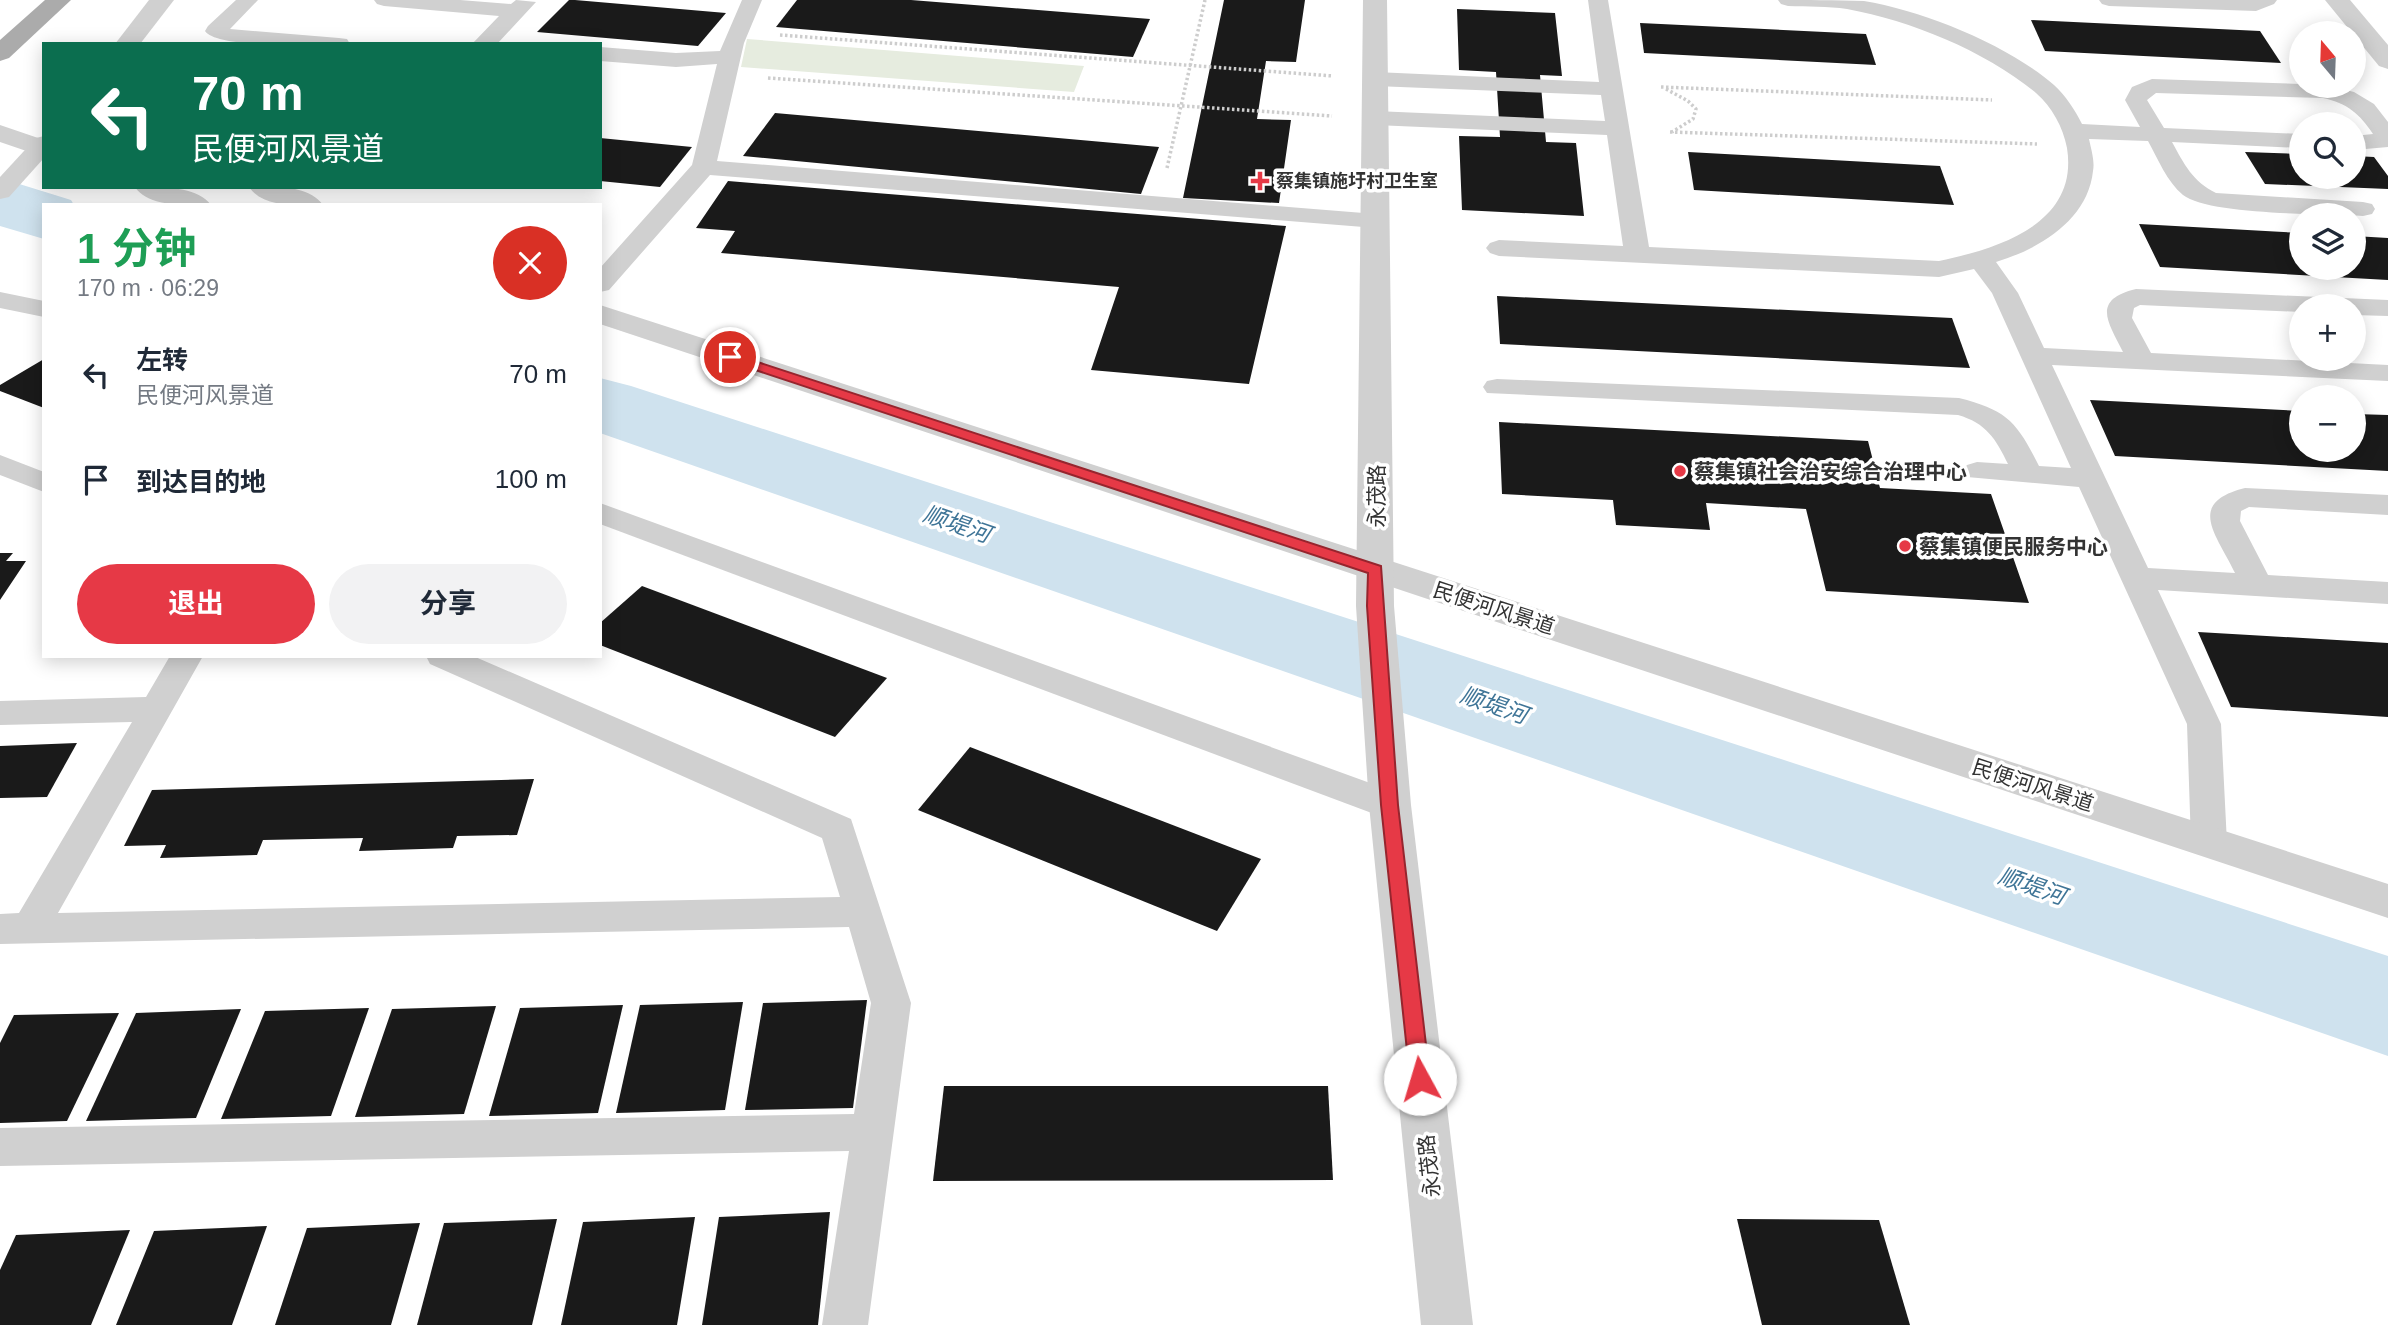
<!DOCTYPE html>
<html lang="zh">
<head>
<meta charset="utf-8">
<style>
	body { margin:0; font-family:Helvetica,"Noto Sans SC",sans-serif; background:#f2f2f3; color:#1f2937; height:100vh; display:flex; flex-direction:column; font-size:26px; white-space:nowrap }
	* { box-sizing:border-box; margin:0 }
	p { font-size:23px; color:#747a83 }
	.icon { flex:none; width:38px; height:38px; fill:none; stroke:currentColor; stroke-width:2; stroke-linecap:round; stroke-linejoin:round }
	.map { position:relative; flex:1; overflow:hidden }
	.sheet { position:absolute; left:42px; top:203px; width:560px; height:455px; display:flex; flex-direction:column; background:#fff; border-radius:0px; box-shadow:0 4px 18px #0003 }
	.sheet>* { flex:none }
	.guide { position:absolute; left:42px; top:42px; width:560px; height:147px; border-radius:0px; box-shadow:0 4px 18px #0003; background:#0b6e4f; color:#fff; overflow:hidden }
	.needle { width:46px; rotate:341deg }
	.buttons { position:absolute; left:2289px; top:21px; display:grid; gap:14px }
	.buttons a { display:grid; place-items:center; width:77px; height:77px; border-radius:50%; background:#fff; box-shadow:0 4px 18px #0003; font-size:35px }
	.pin { position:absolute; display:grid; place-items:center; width:60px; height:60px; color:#fff; margin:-30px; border:4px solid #fff; border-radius:50%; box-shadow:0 2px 7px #0007 }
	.me { position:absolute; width:77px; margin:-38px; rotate:354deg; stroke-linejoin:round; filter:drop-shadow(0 0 5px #0008) }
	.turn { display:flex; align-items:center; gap:24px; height:147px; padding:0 35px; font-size:32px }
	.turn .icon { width:91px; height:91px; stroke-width:2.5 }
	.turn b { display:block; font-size:49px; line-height:60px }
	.round { display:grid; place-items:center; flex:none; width:74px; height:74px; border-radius:37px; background:#f2f2f3 }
	.overview { display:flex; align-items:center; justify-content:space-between; height:119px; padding:0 35px }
	h1 { font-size:42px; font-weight:700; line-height:52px; color:#1e9e55 }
	.primary-button { display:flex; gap:14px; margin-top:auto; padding:14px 35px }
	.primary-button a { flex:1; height:80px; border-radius:42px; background:#e63946; color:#fff; font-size:28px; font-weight:700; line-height:80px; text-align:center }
	.primary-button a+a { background:#f2f2f3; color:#1f2937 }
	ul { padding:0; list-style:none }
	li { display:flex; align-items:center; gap:21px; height:105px; padding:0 35px }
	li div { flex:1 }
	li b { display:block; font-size:26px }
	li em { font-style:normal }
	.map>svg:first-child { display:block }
</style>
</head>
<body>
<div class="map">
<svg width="2388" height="1325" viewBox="0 0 2388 1325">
	<rect width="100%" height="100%" fill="#fff"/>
	<!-- green -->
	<polygon fill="#e6ecdf" points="747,39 1084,66 1074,92 741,67"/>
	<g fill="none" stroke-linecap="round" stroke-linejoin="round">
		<!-- river -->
		<g fill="#cfe2ee" fill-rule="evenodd">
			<polygon points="0,178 71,200 74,205 44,205 44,239 0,226"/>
			<polygon points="600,378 631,386 2388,956 2388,1056 600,433"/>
		</g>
	</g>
	<!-- building -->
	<g fill="#1a1a1a">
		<polygon points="569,0 575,0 726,13 698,46 537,32"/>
		<polygon points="797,0 911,0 1150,19 1133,57 776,27"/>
		<polygon points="1224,0 1305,0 1296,62 1266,61 1257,119 1291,120 1279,203 1183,198"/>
		<polygon points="1457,9 1555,13 1562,76 1540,75 1546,142 1576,143 1584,216 1462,210 1459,136 1500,137 1496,72 1459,70"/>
		<polygon points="2031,20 2260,31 2281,63 2045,51"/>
		<polygon points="1640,23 1866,34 1876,65 1644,53"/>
		<polygon points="775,113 1159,147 1141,194 743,156"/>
		<polygon points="600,138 692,147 660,187 600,181"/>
		<polygon points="1688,152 1940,166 1954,205 1694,190"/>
		<polygon points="2245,152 2301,154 2301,177 2354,177 2354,156 2374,157 2388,176 2388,189 2265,184"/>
		<polygon points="728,181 1286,226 1249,384 1091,370 1119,287 721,253 735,231 696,228"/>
		<polygon points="2139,224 2301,233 2301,268 2354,268 2354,236 2388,238 2388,280 2160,267"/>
		<polygon points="1497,296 1952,318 1970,368 1500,344"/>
		<polygon points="44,359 44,408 0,391 0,385"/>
		<polygon points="2090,400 2301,411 2301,450 2354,450 2354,414 2388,415 2388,471 2115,456"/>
		<polygon points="1499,422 1868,441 1880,488 1991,494 2029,603 1826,591 1806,509 1706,503 1710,530 1616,525 1613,500 1502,494"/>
		<polygon points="0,553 13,553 6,561 26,561 0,600"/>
		<polygon points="642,586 887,678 835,737 600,645 600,623"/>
		<polygon points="2198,632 2388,643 2388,717 2231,707"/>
		<polygon points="77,743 47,797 0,798 0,746"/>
		<polygon points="970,747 1261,859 1217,931 918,810"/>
		<polygon points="534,779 517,835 457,836 453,848 359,851 363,838 263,840 257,855 160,858 166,845 124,846 152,790"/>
		<polygon points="867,1000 853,1108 745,1110 763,1003"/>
		<polygon points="743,1002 725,1110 616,1113 640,1005"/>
		<polygon points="623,1005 598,1113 489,1116 520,1008"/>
		<polygon points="496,1006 464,1114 355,1117 392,1009"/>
		<polygon points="369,1008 331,1116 221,1119 265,1011"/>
		<polygon points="241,1009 196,1118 86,1121 136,1013"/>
		<polygon points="119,1013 67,1121 0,1123 0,1043 14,1015"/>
		<polygon points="944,1086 1328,1086 1333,1180 933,1181"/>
		<polygon points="830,1212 818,1325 702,1325 719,1217"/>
		<polygon points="695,1217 677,1325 561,1325 583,1222"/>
		<polygon points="557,1219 532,1325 417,1325 444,1223"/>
		<polygon points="1737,1219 1879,1220 1910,1325 1762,1325"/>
		<polygon points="420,1223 391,1325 275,1325 307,1228"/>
		<polygon points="267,1226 232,1325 116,1325 154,1231"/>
		<polygon points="130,1230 91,1325 0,1325 0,1270 16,1235"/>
	</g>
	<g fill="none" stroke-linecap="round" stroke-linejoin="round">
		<!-- path -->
		<g stroke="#cdcdcd" stroke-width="3.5" stroke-dasharray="2.5 2.5" stroke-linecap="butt">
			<polyline points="780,35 1333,76"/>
			<polyline points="768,78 1332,116"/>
			<polyline points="1661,87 1992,100"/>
			<polyline points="1666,89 1688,101 1696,109 1693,119 1672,132"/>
			<polyline points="1670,132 2037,144"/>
			<polyline points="1167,168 1205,0"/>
		</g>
		<!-- service -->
		<g fill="#d0d0d0" fill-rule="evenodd">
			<path d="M236 0H258L230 29 339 38 347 39 350 44C324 44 218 50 205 31L208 26Z"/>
			<polygon points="374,0 460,0 511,4 516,0 536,2 497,44 472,44 499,16 384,6 377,4"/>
			<polygon points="742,0 762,0 744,43 717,161 1376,214 1385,216 1388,221 1385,226 1376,228 710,175 609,290 600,292 600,268 692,165 717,64 676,67 600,61 600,47 676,53 720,51"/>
			<path d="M1588 0H1608L1649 247 1939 261C1999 248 2079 224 2067 148 2063 127 2052 107 2036 93 1985 51 1912 21 1847 9 1828 6 1807 7 1788 6L1781 4 1778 0C1805 0 1837 0 1864 1 1924 11 2008 45 2054 85 2066 96 2075 110 2082 124L2140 127 2125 100 2132 87 2152 79 2301 84V86H2330L2354 92 2374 104 2388 122V147L2354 150V136L2373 134C2360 114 2347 103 2323 98L2156 93 2147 100 2164 128 2301 134V148L2172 142C2184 164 2193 182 2216 193L2363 202 2372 204 2375 209 2372 214 2363 216C2327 214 2208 215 2183 195 2167 182 2158 159 2148 141L2089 139C2091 149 2095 161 2093 171 2088 220 2039 249 1996 262L2018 293 2044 348 2123 352C2108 322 2091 300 2136 289L2388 300V316L2354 315V306H2301V312L2140 305 2134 308 2132 318 2151 353 2388 365V381L2052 365 2148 568 2235 573C2217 535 2185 503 2245 488L2388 495V515L2249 507 2241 511 2240 521 2268 575 2388 582V604L2158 590 2221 724 2227 843 2222 853 2209 857 2196 853 2191 843 2187 724 2079 487 1967 477 1962 471 1967 465 1977 462 2008 464C1996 439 1986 423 1958 415L1487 393 1483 387 1487 381 1497 379 1959 398C2007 410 2017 422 2039 466L2071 468 1992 293 1974 269 1939 277 1499 256 1490 253 1486 248 1490 243 1499 240 1623 246 1607 135 1375 125 1367 123 1363 118 1367 113 1375 111 1605 121 1601 95 1375 86 1367 84 1364 79 1367 74 1375 72 1599 82Z"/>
			<polygon points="2099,0 2277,0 2274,4 2256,11 2109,6 2102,4"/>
			<polygon points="44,136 44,158 9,197 0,199 0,177 36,138"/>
			<polygon points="0,292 44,301 44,317 0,308"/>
			<polygon points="0,455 44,472 44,492 0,475"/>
			<polygon points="600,503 1403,795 1408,805 1403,815 1390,818 1377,815 600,524"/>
			<polygon points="170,656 203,656 58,913 840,897 822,838 430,664 426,656 473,656 851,819 911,1003 868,1325 822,1325 849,1151 0,1166 0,1128 854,1114 871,1003 849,927 0,944 0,914 19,913 132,722 0,725 0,701 146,697"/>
		</g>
		<!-- minor -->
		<g fill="#d0d0d0" fill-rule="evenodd">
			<polygon points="149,0 174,0 140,44 115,44"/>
			<polygon points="2325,0 2350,0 2388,45 2388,69 2379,66"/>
			<polygon points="0,125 44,140 44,157 0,142"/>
			<path d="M135 187C157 187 197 185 211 205 189 205 149 208 135 187Z"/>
			<path d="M249 187C272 187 308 184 323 205 300 205 264 209 249 187Z"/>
			<polygon points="600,305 2388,884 2388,918 600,324"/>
		</g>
		<!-- tertiary -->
		<polygon fill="#d0d0d0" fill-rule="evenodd" points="1363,0 1387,0 1394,606 1411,805 1473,1325 1421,1325 1369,805 1356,606"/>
		<!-- primary -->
		<polygon fill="#ababab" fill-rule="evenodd" points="45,0 71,0 9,58 0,61 0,40"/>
	</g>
	<!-- route -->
	<polygon fill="#e63946" stroke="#96252e" stroke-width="2" points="730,353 1381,566 1398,805 1430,1079 1427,1085 1420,1087 1413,1085 1410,1079 1381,805 1367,606 1368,573 725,360 723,357"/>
	<!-- markers -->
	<g fill="#e63946" stroke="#fff" stroke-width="2.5">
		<path d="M1256.5 170.5h7v7h7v7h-7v7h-7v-7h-7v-7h7z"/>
		<circle cx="1680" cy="471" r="7"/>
		<circle cx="1905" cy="546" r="7"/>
	</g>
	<g text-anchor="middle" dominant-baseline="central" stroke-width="7" stroke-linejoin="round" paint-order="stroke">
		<!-- far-poi labels -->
		<g font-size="18" font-weight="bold" fill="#333" stroke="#fff" text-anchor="start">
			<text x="1276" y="181">蔡集镇施圩村卫生室</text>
		</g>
		<!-- poi labels -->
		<g font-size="21" font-weight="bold" fill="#333" stroke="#fff" text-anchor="start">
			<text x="1694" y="471">蔡集镇社会治安综合治理中心</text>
			<text x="1919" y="546">蔡集镇便民服务中心</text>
		</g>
		<!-- street labels -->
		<g font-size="21" fill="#333" stroke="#fff">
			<text transform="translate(1376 496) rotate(-90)">永茂路</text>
			<text transform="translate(1494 608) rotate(18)">民便河风景道</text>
			<text transform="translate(2033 785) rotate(18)">民便河风景道</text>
			<text transform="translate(1429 1166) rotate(-96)">永茂路</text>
		</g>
		<!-- water labels -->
		<g font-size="23" font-style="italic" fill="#3f7597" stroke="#fff">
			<text transform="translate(957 524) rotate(19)">顺堤河</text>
			<text transform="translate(1494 705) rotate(19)">顺堤河</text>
			<text transform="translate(2032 886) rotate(19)">顺堤河</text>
		</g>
	</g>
</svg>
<div class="buttons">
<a><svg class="needle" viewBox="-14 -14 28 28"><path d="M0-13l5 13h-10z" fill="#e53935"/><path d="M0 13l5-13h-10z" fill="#747a83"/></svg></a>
<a><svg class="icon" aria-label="search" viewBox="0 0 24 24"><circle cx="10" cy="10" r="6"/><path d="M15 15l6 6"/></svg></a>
<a><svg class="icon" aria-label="layers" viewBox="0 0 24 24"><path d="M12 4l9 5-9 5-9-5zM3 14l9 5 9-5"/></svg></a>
<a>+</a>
<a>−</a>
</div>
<div class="pin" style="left:730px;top:357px;background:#d93025"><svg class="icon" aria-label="arrive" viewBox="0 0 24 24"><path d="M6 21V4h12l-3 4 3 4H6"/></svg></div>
<svg class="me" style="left:1420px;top:1079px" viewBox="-20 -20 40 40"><circle r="19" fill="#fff"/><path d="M0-13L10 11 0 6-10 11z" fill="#e63946"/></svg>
<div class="guide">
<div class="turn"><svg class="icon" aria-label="left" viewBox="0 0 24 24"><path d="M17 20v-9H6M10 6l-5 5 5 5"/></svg><div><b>70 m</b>民便河风景道</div></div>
</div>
<section class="sheet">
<div class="overview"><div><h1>1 分钟</h1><p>170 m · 06:29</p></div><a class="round" style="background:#d93025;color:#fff"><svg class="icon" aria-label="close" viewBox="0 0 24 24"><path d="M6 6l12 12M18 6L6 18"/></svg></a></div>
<ul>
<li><svg class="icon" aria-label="left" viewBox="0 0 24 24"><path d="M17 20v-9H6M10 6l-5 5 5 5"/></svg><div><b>左转</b><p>民便河风景道</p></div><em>70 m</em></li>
<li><svg class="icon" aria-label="arrive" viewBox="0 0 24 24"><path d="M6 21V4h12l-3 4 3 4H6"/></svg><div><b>到达目的地</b></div><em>100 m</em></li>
</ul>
<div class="primary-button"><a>退出</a><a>分享</a></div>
</section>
</div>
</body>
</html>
